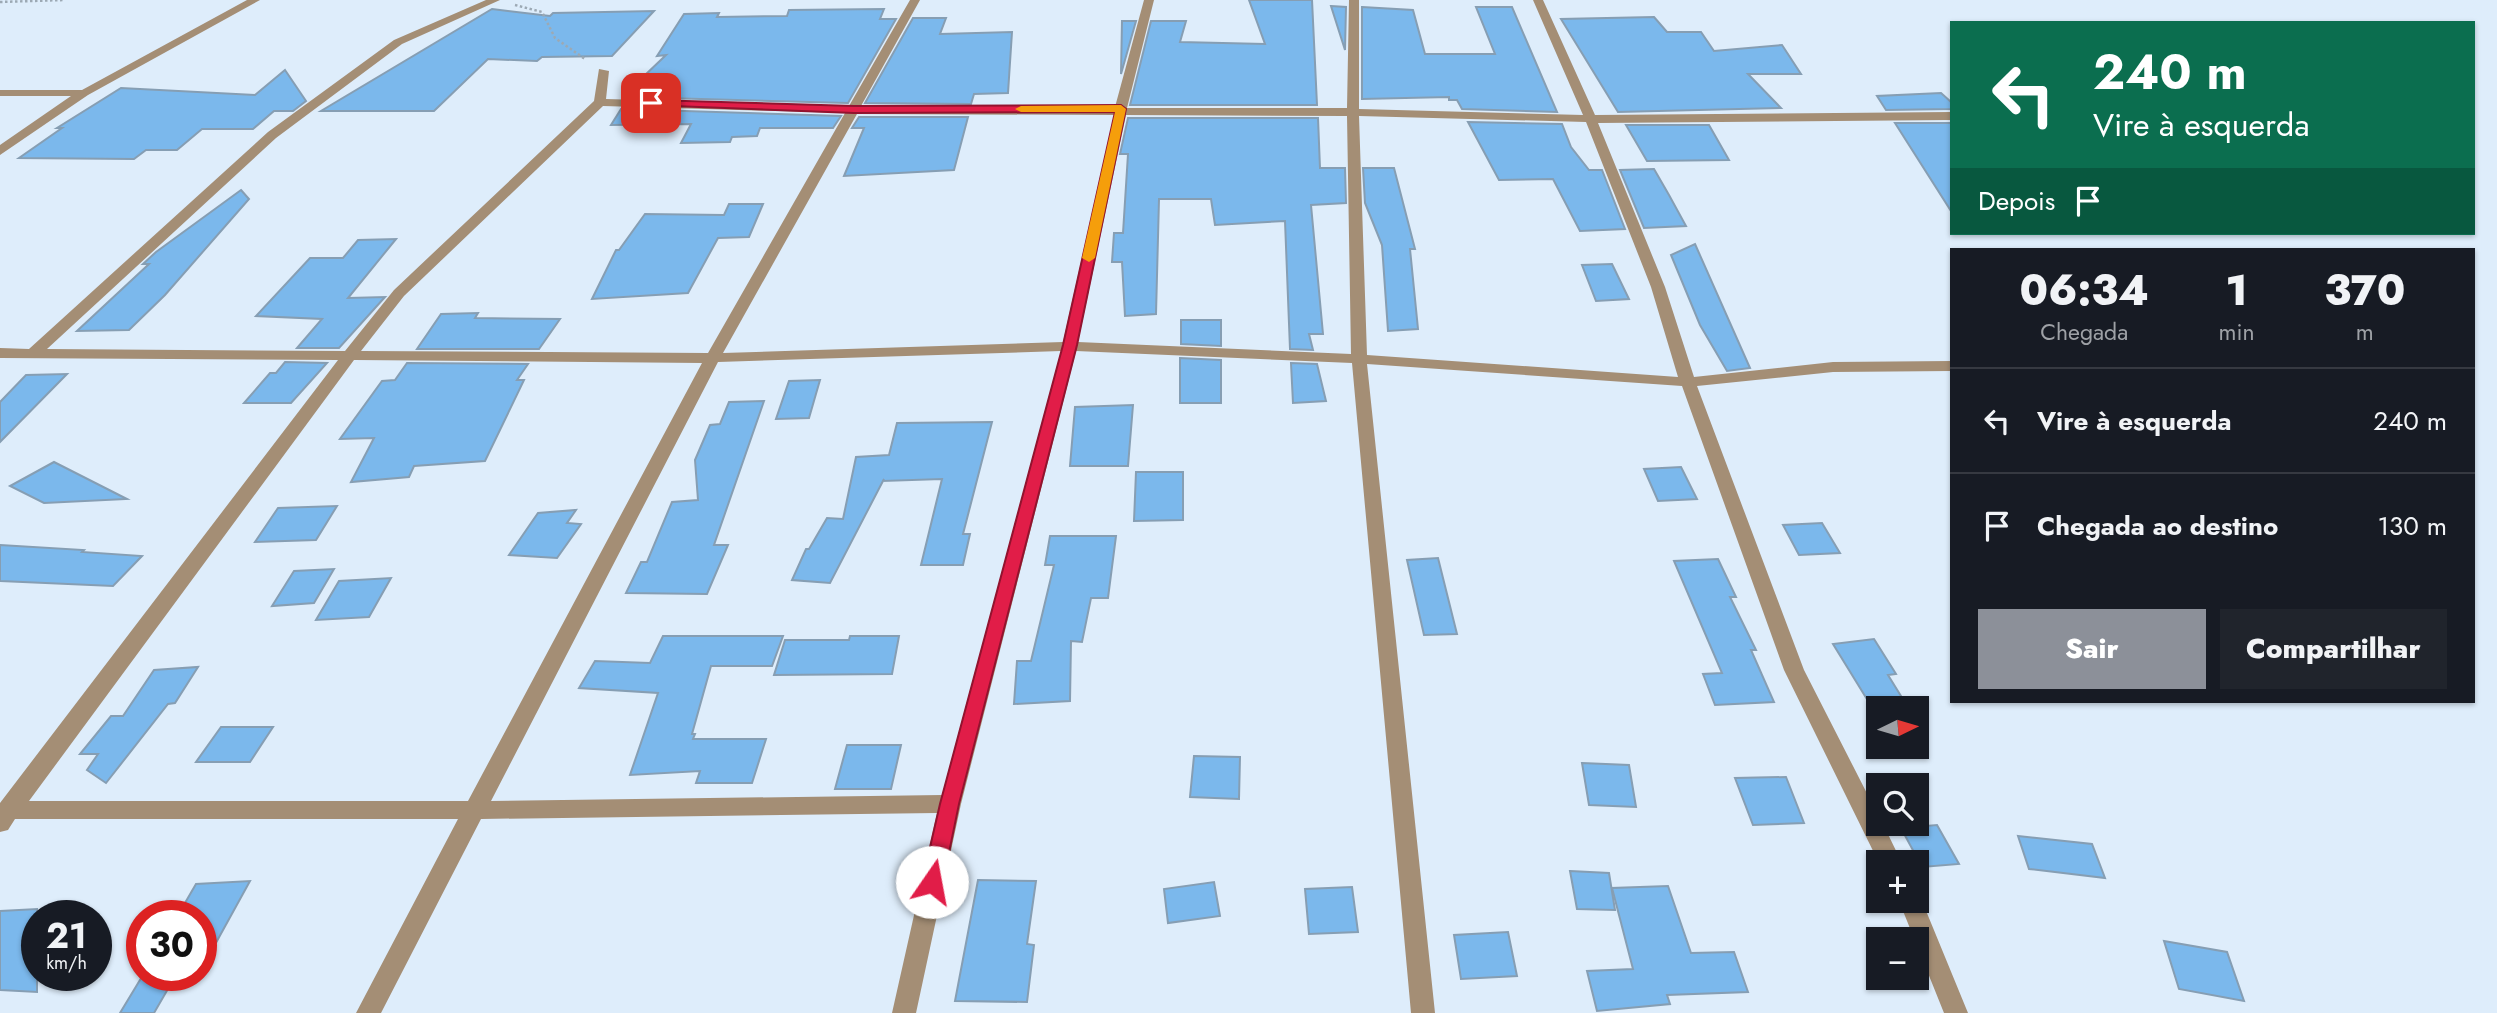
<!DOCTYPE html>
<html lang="pt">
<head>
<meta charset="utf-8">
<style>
	body { margin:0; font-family:Jost,sans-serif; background:#20242c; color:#f1f3f6; height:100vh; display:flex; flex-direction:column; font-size:26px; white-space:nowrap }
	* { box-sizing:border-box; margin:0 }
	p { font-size:23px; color:#9ea1a6 }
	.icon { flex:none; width:38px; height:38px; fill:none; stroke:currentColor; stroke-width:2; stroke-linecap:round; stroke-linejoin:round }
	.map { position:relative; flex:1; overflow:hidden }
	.drawer { position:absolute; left:1950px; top:248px; width:525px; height:455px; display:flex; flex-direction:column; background:#171b24; border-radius:0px; box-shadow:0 2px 5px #0004 }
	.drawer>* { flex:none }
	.top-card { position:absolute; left:1950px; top:21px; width:525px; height:214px; border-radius:0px; box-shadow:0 2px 5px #0004; background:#0b6e4f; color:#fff; overflow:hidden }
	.needle { width:46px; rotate:85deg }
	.fabs { position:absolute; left:1866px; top:696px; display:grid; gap:14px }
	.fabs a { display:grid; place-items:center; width:63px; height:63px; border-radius:0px; background:#171b24; box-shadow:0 2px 5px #0004; font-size:35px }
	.speed { position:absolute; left:21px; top:900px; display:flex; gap:14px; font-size:35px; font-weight:700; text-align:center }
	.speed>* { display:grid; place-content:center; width:91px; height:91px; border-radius:50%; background:#171b24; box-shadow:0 2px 5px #0004; line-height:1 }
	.speed small { font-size:18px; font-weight:400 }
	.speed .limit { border:10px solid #d22; background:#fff; color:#111 }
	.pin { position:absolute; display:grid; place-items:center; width:60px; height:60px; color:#fff; margin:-30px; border-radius:14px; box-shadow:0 4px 10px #0006 }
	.me { position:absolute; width:77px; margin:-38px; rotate:12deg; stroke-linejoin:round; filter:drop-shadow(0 0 5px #0008) }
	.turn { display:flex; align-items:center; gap:24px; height:147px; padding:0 28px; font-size:32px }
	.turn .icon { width:91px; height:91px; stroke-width:2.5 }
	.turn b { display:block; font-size:49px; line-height:60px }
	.then { display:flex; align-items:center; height:66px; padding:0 28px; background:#0003; gap:14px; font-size:26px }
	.eta { display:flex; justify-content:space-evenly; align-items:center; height:119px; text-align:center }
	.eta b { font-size:42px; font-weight:800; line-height:49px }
	.action { display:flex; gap:14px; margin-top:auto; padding:14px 28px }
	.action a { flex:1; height:80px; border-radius:0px; background:#8c9099; color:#fff; font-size:28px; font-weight:800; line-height:80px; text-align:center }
	.action a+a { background:#20242c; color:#f1f3f6 }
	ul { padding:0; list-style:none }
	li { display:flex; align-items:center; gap:21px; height:105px; padding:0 28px; border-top:2px solid #363941 }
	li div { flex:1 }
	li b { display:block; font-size:26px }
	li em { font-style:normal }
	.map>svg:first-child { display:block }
</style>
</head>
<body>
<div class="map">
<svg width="2497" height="1013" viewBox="0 0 2497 1013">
	<rect width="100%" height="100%" fill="#deedfb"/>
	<!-- building -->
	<g fill="#7bb8ec" stroke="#869eb3" stroke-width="2">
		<polygon points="1249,0 1312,0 1317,105 1130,105 1151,21 1186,21 1180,42 1265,44"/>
		<polygon points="1331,6 1346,7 1345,50"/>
		<polygon points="1362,7 1413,10 1425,54 1495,54 1476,7 1512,7 1557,112 1462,109 1457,100 1449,100 1449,97 1362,99"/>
		<polygon points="492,9 550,16 553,13 654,11 612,56 542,57 537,61 488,59 434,111 321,111"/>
		<polygon points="884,9 880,19 896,19 848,103 629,97 641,79 666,55 657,56 684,14 719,13 717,17 787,16 789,10"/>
		<polygon points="1654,17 1667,32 1701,32 1714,51 1782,45 1801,74 1748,74 1781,108 1618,112 1561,19"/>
		<polygon points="913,18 946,18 940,34 1012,32 1008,93 974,94 971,104 865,103"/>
		<polygon points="1122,21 1136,21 1121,74"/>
		<polygon points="285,70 306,101 293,111 274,111 253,129 202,129 177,150 146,150 134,159 19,158 62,128 57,128 121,88 255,95"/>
		<polygon points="1941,93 1951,102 1951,109 1886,110 1877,96"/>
		<polygon points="621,109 841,116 833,128 760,128 757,136 732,137 730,142 681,143 691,124 611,125"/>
		<polygon points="859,117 968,117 954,170 844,176 864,128 852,128"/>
		<polygon points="1128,118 1318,118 1320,168 1345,168 1346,203 1311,205 1323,334 1309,334 1313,350 1290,349 1285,221 1215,225 1211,199 1159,199 1156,314 1125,316 1122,262 1112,262 1114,233 1123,233 1128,154 1120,154"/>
		<polygon points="1468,122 1562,124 1571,147 1589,170 1602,170 1625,229 1580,231 1553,179 1499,180"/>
		<polygon points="1895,123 1951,123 1951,211"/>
		<polygon points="1626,125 1709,125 1729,160 1647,161"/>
		<polygon points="1363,168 1394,168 1415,249 1410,249 1418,329 1388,331 1382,245 1365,203"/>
		<polygon points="1654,169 1669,195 1686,226 1644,228 1620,170"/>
		<polygon points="241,190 249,199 165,295 129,330 77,331 149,264 143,264 156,252"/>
		<polygon points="729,204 763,204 749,237 718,238 688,293 592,299 616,250 619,250 645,214 724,215"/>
		<polygon points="396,239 348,298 385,297 339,348 297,348 322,319 256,316 310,258 343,258 358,240"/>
		<polygon points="1695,244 1750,368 1727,371 1700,325 1671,255"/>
		<polygon points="1612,264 1629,299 1596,301 1582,265"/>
		<polygon points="478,313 475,318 560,319 539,349 417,349 441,314"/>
		<polygon points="1181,320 1221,320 1221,346 1181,344"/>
		<polygon points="1180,358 1221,360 1221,403 1180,403"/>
		<polygon points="285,362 327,363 291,403 244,403 270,373 276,373"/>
		<polygon points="407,363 528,364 517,380 524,380 485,461 414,466 409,477 351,482 374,438 340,439 382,381 395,380"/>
		<polygon points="1291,363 1317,364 1326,401 1293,403"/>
		<polygon points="67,374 0,442 0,402 26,375"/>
		<polygon points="820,380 809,418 776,419 789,381"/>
		<polygon points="764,401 714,545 728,545 707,594 626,593 641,562 647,562 672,502 698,500 695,460 710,425 720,424 729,402"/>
		<polygon points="1133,405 1128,466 1070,466 1075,407"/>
		<polygon points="992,422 963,534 970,534 963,565 921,565 942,479 883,481 884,479 830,583 792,580 806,549 809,549 827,518 843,519 856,457 889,455 897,423"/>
		<polygon points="54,462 127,499 44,503 10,486"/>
		<polygon points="1681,467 1697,499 1658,501 1644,469"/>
		<polygon points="1136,472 1183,472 1183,520 1134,521"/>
		<polygon points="337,506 316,540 255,542 278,508"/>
		<polygon points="576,510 567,523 581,524 557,558 509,555 538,513"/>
		<polygon points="1822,523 1840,553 1799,555 1783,525"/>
		<polygon points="1050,536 1116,536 1108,598 1091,598 1082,642 1071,641 1070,701 1014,704 1017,661 1031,661 1054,565 1045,565"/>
		<polygon points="0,545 84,550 82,552 142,556 113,586 0,581"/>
		<polygon points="1438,558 1457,634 1424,635 1407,560"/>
		<polygon points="1718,559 1736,597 1730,597 1756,650 1751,650 1774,702 1715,705 1703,674 1722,673 1674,561"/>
		<polygon points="334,569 314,603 272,606 294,571"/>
		<polygon points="391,578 369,617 316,620 339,581"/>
		<polygon points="663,636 783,636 772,666 711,666 692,734 695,734 693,739 766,739 752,783 696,783 700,771 630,775 658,693 579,688 595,661 650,663"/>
		<polygon points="850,636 899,636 892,674 774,675 785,640 849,640"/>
		<polygon points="1874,639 1896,674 1888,675 1909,709 1873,709 1833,644"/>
		<polygon points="198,667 175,703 168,704 106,783 87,770 98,754 80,754 111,716 123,716 154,670"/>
		<polygon points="221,727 273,727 250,762 196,762"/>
		<polygon points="847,745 901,745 891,789 835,789"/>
		<polygon points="1194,756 1240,757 1239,799 1190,797"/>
		<polygon points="1582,763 1629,765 1636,807 1589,805"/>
		<polygon points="1786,777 1804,823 1753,825 1735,778"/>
		<polygon points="1937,825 1959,864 1922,867 1901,828"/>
		<polygon points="2018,836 2092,844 2105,878 2029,869"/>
		<polygon points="1570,871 1609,873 1615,910 1577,909"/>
		<polygon points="978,880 1036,881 1027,944 1034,945 1027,1002 955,1001"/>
		<polygon points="250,881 201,970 201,915 178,915 196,884"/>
		<polygon points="1214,882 1220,916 1168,923 1164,889"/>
		<polygon points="1668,886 1691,953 1734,952 1748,992 1667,995 1670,1004 1597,1011 1587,971 1633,969 1612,888"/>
		<polygon points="1352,887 1358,932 1309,934 1305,889"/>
		<polygon points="37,909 37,992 0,990 0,911"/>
		<polygon points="1508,932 1517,976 1461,979 1454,935"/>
		<polygon points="2164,941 2227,952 2244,1001 2179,989"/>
		<polygon points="143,975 176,975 154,1013 120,1013"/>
	</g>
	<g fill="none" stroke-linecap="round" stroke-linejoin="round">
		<!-- path -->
		<g stroke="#9ca9b4" stroke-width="2.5" stroke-dasharray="2.5 2.5" stroke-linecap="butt">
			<polyline points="0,2 64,0"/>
			<polyline points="515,5 542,12 555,38 585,59"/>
		</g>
		<!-- minor -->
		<g fill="#a48e75" fill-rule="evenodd">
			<polygon points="247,0 260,0 88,95 0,155 0,145 71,96 0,96 0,90 82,90"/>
			<path d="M486 0H500L402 44 276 138 47 349 345 351 394 290 594 101 599 69 609 71 606 99 849 106 910 0H920L861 106 1115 107 1144 0H1154L1127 108H1347L1349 0H1359V109L1583 115 1533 0H1543L1595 115 1951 112V120L1598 123 1665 287 1694 377 1833 362 1951 361V371L1833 372 1697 386 1804 670 1878 815V824H1883L1902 863H1879L1784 670 1682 386 1367 364 1435 1013H1411L1352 363 1076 351 961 804 916 1013H892L937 813 481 819 381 1013H356L458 819H15L8 830 0 832V803L338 360 0 358V348L29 349 268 132 394 40ZM603 106 845 113 708 353 361 351 404 296ZM857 114 1114 115 1063 342 723 353ZM1126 115 1347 116 1351 354 1078 342ZM1359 116 1586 122 1651 287 1678 377 1367 355ZM1061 351 942 795 491 801 718 362ZM354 360 702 363 468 801H29Z"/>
			<polygon points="1916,893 1922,901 1968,1013 1944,1013 1899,901 1916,901"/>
		</g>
	</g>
	<!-- route -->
	<polygon fill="#e11d48" stroke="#92132f" stroke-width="2" points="651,100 854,106 1121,105 1126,109 1077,345 959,804 943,882 940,889 932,891 925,889 922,882 940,804 1063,345 1115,112 854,113 647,105 645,103"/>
	<!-- slow -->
	<polygon fill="#f59e0b" points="1121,105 1126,109 1095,258 1089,262 1082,258 1115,112 1021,112 1015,109 1021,106"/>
</svg>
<div class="fabs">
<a><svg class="needle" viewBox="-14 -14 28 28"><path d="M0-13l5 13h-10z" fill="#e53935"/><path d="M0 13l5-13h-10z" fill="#9ea1a6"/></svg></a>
<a><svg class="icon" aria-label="search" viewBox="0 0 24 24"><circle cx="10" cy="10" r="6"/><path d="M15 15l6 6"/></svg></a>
<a>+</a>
<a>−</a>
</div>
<div class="speed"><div>21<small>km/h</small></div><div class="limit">30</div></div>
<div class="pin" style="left:651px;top:103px;background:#d93025"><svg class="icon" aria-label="arrive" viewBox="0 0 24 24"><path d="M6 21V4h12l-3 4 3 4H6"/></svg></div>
<svg class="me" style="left:932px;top:882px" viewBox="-20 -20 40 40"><circle r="19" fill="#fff"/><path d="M0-13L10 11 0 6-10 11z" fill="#e11d48"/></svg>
<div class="top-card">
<div class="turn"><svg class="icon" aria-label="left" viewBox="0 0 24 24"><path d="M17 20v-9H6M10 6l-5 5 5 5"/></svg><div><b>240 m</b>Vire à esquerda</div></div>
<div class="then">Depois<svg class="icon" aria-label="arrive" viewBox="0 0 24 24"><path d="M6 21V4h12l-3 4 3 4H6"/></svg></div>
</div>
<section class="drawer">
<div class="eta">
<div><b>06:34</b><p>Chegada</p></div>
<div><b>1</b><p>min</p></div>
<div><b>370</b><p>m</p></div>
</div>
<ul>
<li><svg class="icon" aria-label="left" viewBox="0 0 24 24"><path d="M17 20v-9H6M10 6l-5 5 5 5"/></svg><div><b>Vire à esquerda</b></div><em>240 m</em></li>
<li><svg class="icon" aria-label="arrive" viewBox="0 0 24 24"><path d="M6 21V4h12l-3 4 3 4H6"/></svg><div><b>Chegada ao destino</b></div><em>130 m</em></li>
</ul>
<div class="action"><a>Sair</a><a>Compartilhar</a></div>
</section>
</div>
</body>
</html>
